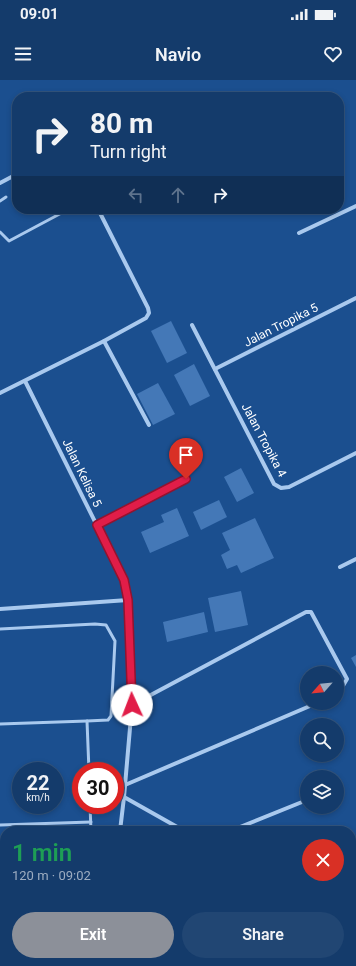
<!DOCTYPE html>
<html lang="en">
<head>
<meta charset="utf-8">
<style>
	body { margin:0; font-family:Roboto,sans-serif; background:#214673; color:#f1f3f6; height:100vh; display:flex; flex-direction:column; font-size:15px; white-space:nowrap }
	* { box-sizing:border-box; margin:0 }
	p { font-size:13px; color:#9dadc1 }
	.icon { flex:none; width:22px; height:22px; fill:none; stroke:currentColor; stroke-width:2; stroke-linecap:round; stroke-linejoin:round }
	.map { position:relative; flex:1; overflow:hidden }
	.panel { position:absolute; left:0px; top:746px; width:356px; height:140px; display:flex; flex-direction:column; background:#143b6b; border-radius:16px 16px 0 0; box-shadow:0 2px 6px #0003,0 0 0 1px #33557e }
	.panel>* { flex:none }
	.top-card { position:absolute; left:12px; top:12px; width:332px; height:122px; border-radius:16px; box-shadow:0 2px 6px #0003,0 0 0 1px #33557e; background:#143b6b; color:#f1f3f6; overflow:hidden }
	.needle { width:26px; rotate:243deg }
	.tools { position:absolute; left:300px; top:586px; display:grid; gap:8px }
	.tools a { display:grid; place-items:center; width:44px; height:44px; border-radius:50%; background:#143b6b; box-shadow:0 2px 6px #0003,0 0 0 1px #33557e; font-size:20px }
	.speed { position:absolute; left:12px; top:682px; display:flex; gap:8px; font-size:20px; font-weight:700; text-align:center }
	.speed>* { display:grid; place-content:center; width:52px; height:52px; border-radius:50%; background:#143b6b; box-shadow:0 2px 6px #0003,0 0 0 1px #33557e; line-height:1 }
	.speed small { font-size:10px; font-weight:400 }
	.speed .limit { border:6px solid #d22; background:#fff; color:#111 }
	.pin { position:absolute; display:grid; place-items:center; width:34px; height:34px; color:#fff; margin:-41px -17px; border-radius:50% 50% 50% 0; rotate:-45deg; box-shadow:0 0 4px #0007 }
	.pin .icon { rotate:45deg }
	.me { position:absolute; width:44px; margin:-22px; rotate:358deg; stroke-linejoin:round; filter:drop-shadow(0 0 3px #0008) }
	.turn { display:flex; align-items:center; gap:14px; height:84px; padding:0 12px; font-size:18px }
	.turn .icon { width:52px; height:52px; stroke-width:2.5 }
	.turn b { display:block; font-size:28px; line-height:34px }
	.lanes { display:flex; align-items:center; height:38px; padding:0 12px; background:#0003; justify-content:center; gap:20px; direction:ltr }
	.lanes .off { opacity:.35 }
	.round { display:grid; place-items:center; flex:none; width:42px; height:42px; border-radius:21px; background:#214673 }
	.overview { display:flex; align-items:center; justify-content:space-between; height:68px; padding:0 12px }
	h1 { font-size:24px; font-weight:600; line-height:30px; color:#1e9e55 }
	.primary-button { display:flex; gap:8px; margin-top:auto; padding:8px 12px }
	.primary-button a { flex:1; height:46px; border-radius:24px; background:#8c9099; color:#fff; font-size:16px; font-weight:600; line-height:46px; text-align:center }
	.primary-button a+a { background:#214673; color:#f1f3f6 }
	.status { display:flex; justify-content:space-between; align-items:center; height:28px; padding:0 20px; background:#143b6b; direction:ltr }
	.status svg { height:11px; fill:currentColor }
	header { display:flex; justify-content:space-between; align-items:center; height:52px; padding:0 12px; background:#143b6b; font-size:18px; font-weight:600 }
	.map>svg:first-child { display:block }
</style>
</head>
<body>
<div class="status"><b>09:01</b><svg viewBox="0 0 49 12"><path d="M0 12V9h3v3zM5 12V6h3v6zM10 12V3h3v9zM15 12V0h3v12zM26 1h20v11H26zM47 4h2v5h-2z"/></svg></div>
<header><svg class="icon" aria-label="menu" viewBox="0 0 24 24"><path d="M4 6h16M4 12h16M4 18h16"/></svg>Navio<svg class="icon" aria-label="heart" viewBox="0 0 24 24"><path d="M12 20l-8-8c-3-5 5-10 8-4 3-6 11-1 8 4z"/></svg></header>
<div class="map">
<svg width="356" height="886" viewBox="0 0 356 886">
	<rect width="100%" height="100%" fill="#1b4f8f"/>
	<!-- building -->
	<g fill="#4478b7">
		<polygon points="171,241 187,273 167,283 151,251"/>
		<polygon points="194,284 210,316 190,326 174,295"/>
		<polygon points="158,303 175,334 153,345 137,314"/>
		<polygon points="241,388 254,413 237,422 224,397"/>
		<polygon points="219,420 227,437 201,450 193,432"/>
		<polygon points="177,428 189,456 150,473 141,452 164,442 161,435"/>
		<polygon points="255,438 274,478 241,493 237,485 227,489 221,475 230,470 222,453"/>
		<polygon points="241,511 248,545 215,552 208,518"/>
		<polygon points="204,532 208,552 167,562 163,542"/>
		<polygon points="356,575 356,587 351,578"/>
	</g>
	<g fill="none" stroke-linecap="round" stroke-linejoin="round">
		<!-- service -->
		<g stroke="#a9c9ee" stroke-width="3">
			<polyline points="0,121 6,117"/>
			<polyline points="0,152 9,161 69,129"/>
			<polyline points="0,549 95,544 106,545 115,561 111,636 108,640 87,641 0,644"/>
			<polyline points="87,641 89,691"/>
			<polyline points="90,725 91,751"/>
			<polyline points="0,745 91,742"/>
			<polyline points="0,783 5,886"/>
			<polyline points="99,881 99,886"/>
		</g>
		<!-- minor -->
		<g stroke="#a9c9ee" stroke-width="4">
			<polyline points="0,103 17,94"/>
			<polyline points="299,153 356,126"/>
			<polyline points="192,245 274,404 281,408 289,407 356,373"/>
			<polyline points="104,261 149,345"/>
			<polyline points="215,289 356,218"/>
			<polyline points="25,301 124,500 128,520 132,625 124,717 120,751"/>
			<polyline points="0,313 104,261 146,238 149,233 148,228 98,129"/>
			<polyline points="97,445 186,399"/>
			<polyline points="340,487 356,479"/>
			<polyline points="0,529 128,520"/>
			<polyline points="132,625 306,532 311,532 347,599 338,614 337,615"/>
			<polyline points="125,705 317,623"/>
			<polyline points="124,717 179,748 186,751"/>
			<polyline points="230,751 307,720"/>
			<polyline points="119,881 119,886"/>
			<polyline points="225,886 228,885"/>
		</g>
	</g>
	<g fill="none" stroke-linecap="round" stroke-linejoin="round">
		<defs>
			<polyline id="route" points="132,625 128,520 124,500 97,445 186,399"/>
		</defs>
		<!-- route casing -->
		<use href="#route" stroke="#92132f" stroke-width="10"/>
		<!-- route -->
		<use href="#route" stroke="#e11d48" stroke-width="7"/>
	</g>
	<g text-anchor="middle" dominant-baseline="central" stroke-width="3" stroke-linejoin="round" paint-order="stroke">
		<!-- street labels -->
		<g font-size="12" fill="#fff" stroke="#1b4f8f">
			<text transform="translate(281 245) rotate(-27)">Jalan Tropika 5</text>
			<text transform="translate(264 360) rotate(62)">Jalan Tropika 4</text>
			<text transform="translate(82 393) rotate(64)">Jalan Kelisa 5</text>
		</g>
	</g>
</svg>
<div class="tools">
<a><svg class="needle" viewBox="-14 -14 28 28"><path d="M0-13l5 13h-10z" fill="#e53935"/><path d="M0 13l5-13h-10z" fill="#9dadc1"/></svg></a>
<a><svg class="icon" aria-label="search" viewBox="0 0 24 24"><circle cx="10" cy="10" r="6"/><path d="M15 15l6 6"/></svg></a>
<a><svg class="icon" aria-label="layers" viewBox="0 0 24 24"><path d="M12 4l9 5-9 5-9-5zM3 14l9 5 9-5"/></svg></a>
</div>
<div class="speed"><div>22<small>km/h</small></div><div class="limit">30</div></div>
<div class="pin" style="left:186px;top:399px;background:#d93025"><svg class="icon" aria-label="arrive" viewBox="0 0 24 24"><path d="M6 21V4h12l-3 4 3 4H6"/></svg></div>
<svg class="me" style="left:132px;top:625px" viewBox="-20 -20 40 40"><circle r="19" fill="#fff"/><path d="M0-13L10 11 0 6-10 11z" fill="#e11d48"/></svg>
<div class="top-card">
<div class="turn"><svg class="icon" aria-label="right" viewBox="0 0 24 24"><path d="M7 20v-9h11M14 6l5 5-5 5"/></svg><div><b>80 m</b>Turn right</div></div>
<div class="lanes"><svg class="icon off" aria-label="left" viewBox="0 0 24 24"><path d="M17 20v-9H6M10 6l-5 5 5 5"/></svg><svg class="icon off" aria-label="ahead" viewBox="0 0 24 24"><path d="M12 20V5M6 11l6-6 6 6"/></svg><svg class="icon" aria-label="right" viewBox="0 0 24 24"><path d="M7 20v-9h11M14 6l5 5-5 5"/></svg></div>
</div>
<section class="panel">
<div class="overview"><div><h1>1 min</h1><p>120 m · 09:02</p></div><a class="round" style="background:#d93025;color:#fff"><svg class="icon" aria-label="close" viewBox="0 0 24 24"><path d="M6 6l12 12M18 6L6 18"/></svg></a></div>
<div class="primary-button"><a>Exit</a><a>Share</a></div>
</section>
</div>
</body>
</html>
